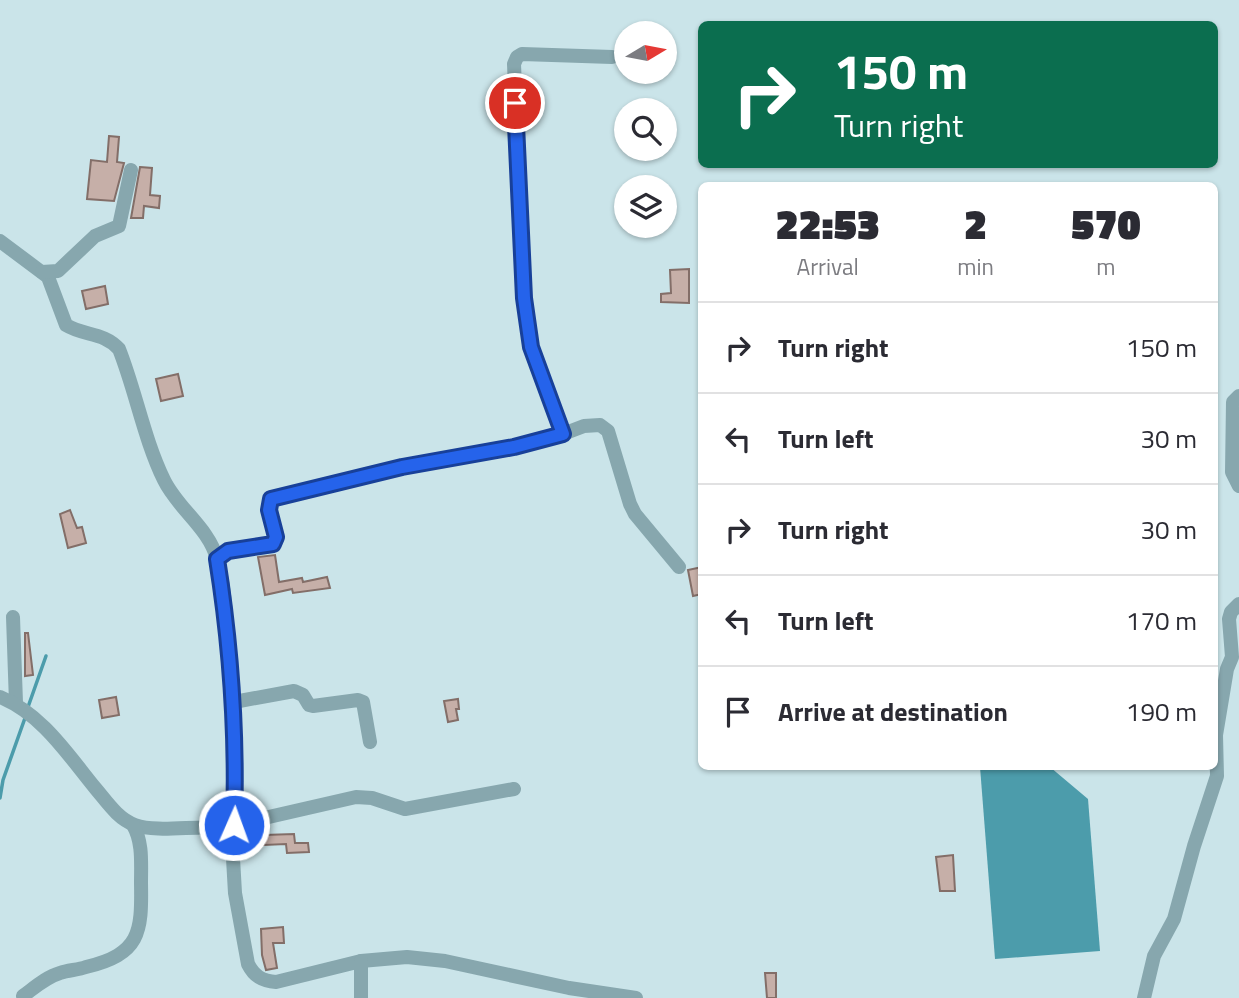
<!DOCTYPE html>
<html lang="en">
<head>
<meta charset="utf-8">
<style>
	body { margin:0; font-family:"Titillium Web",sans-serif; background:#f2f2f3; color:#2b2b33; height:100vh; display:flex; flex-direction:column; font-size:26px; white-space:nowrap }
	* { box-sizing:border-box; margin:0 }
	p { font-size:23px; color:#7c7c81 }
	.icon { flex:none; width:38px; height:38px; fill:none; stroke:currentColor; stroke-width:2; stroke-linecap:round; stroke-linejoin:round }
	.map { position:relative; flex:1; overflow:hidden }
	.sheet { position:absolute; left:698px; top:182px; width:520px; height:588px; display:flex; flex-direction:column; background:#fff; border-radius:10px; box-shadow:0 2px 5px #0004 }
	.sheet>* { flex:none }
	.top-card { position:absolute; left:698px; top:21px; width:520px; height:147px; border-radius:10px; box-shadow:0 2px 5px #0004; background:#0b6e4f; color:#fff; overflow:hidden }
	.needle { width:46px; rotate:80deg }
	.buttons { position:absolute; left:614px; top:21px; display:grid; gap:14px }
	.buttons a { display:grid; place-items:center; width:63px; height:63px; border-radius:50%; background:#fff; box-shadow:0 2px 5px #0004; font-size:35px }
	.pin { position:absolute; display:grid; place-items:center; width:60px; height:60px; color:#fff; margin:-30px; border:4px solid #fff; border-radius:50%; box-shadow:0 2px 7px #0007 }
	.me { position:absolute; width:77px; margin:-38px; rotate:2deg; stroke-linejoin:round; filter:drop-shadow(0 0 5px #0008) }
	.turn { display:flex; align-items:center; gap:24px; height:147px; padding:0 21px; font-size:32px }
	.turn .icon { width:91px; height:91px; stroke-width:2.5 }
	.turn b { display:block; font-size:49px; line-height:60px }
	.eta { display:flex; justify-content:space-evenly; align-items:center; height:119px; text-align:center }
	.eta b { font-size:42px; font-weight:800; line-height:49px }
	ul { padding:0; list-style:none }
	li { display:flex; align-items:center; gap:21px; height:91px; padding:0 21px; border-top:2px solid #e1e1e2 }
	li div { flex:1 }
	li b { display:block; font-size:26px }
	li em { font-style:normal }
	.map>svg:first-child { display:block }
</style>
</head>
<body>
<div class="map">
<svg width="1239" height="998" viewBox="0 0 1239 998">
	<rect width="100%" height="100%" fill="#cae4e9"/>
	<!-- water -->
	<polygon fill="#4c9cab" points="980,767 1050,767 1088,799 1100,951 995,959"/>
	<g fill="none" stroke-linecap="round" stroke-linejoin="round">
		<!-- stream -->
		<g stroke="#4c9cab" stroke-width="3.5">
			<polyline points="28,707 46,656"/>
			<polyline points="0,798 3,780 25,718"/>
		</g>
	</g>
	<!-- building -->
	<g fill="#c6afa8" stroke="#836e68" stroke-width="2">
		<polygon points="109,136 119,137 117,162 124,163 114,201 87,199 91,160 107,162"/>
		<polygon points="140,167 152,168 150,195 160,196 159,208 144,206 143,218 131,218"/>
		<polygon points="689,269 689,303 661,302 661,294 671,293 670,270"/>
		<polygon points="105,286 108,304 86,309 82,291"/>
		<polygon points="178,374 183,396 161,401 156,379"/>
		<polygon points="70,510 77,528 82,527 86,543 68,548 60,514"/>
		<polygon points="275,555 279,582 302,578 303,582 327,577 330,588 293,593 292,589 265,595 258,557"/>
		<polygon points="702,567 702,594 693,596 688,570"/>
		<polygon points="25,633 28,633 33,675 25,676"/>
		<polygon points="116,697 119,715 102,718 99,700"/>
		<polygon points="458,699 459,709 456,709 458,720 448,722 444,701"/>
		<polygon points="294,834 295,843 308,843 309,852 287,853 286,844 264,845 264,835"/>
		<polygon points="953,855 955,891 940,891 936,857"/>
		<polygon points="283,927 284,943 273,943 277,968 266,970 262,955 261,929"/>
		<polygon points="765,973 776,973 776,998 767,998"/>
	</g>
	<g fill="none" stroke-linecap="round" stroke-linejoin="round">
		<!-- minor -->
		<g stroke="#87a7ae" stroke-width="14">
			<path d="M0 241 48 277 66 325C84 336 104 332 119 349 136 392 144 439 164 480 178 509 209 528 217 559 225 587 226 616 228 644 235 710 238 775 232 841"/>
			<polyline points="42,272 58,271 95,236 119,226 131,170"/>
			<polyline points="1239,396 1233,402 1232,472 1239,486"/>
			<path d="M563 434C555 404 538 377 531 347 527 331 526 314 524 297L514 64 517 57 522 54 612 57"/>
			<polyline points="217,559 227,551 273,544 277,537 269,510 271,499 402,467 514,447 563,434 584,426 600,425 608,431 630,504 635,514 679,567"/>
			<polyline points="13,617 16,703"/>
			<path d="M0 697C42 714 68 755 96 789 107 802 118 819 135 825 157 833 196 825 221 828L232 841 235 893 248 964C254 976 262 981 276 982L361 961 407 957 445 961 569 988 636 998"/>
			<polyline points="234,702 294,691 303,695 309,705 313,706 358,700 363,702 370,742"/>
			<polyline points="225,827 356,797 372,798 405,809 514,789"/>
			<path d="M23 996C34 988 46 977 60 973 68 970 78 970 86 967 140 954 142 933 141 883 141 863 143 842 133 825"/>
			<polyline points="361,998 361,961"/>
			<polyline points="1144,998 1154,956 1174,919 1194,846 1217,776 1216,735 1227,669 1232,657 1229,619 1231,612 1239,604"/>
		</g>
	</g>
	<g fill="none" stroke-linecap="round" stroke-linejoin="round">
		<defs>
			<path id="route" d="M234 825C237 735 231 647 217 559L228 551 273 544 276 537 269 510 271 499 402 467 514 447 563 434 531 347 524 298 515 103"/>
		</defs>
		<!-- route casing -->
		<use href="#route" stroke="#184099" stroke-width="18"/>
		<!-- route -->
		<use href="#route" stroke="#2563eb" stroke-width="12"/>
	</g>
</svg>
<div class="buttons">
<a><svg class="needle" viewBox="-14 -14 28 28"><path d="M0-13l5 13h-10z" fill="#e53935"/><path d="M0 13l5-13h-10z" fill="#7c7c81"/></svg></a>
<a><svg class="icon" aria-label="search" viewBox="0 0 24 24"><circle cx="10" cy="10" r="6"/><path d="M15 15l6 6"/></svg></a>
<a><svg class="icon" aria-label="layers" viewBox="0 0 24 24"><path d="M12 4l9 5-9 5-9-5zM3 14l9 5 9-5"/></svg></a>
</div>
<div class="pin" style="left:515px;top:103px;background:#d93025"><svg class="icon" aria-label="arrive" viewBox="0 0 24 24"><path d="M6 21V4h12l-3 4 3 4H6"/></svg></div>
<svg class="me" style="left:234px;top:825px" viewBox="-20 -20 40 40"><circle r="17" fill="#2563eb" stroke="#fff" stroke-width="3"/><path d="M0-11L8 9 0 5-8 9z" fill="#fff"/></svg>
<div class="top-card">
<div class="turn"><svg class="icon" aria-label="right" viewBox="0 0 24 24"><path d="M7 20v-9h11M14 6l5 5-5 5"/></svg><div><b>150 m</b>Turn right</div></div>
</div>
<section class="sheet">
<div class="eta">
<div><b>22:53</b><p>Arrival</p></div>
<div><b>2</b><p>min</p></div>
<div><b>570</b><p>m</p></div>
</div>
<ul>
<li><svg class="icon" aria-label="right" viewBox="0 0 24 24"><path d="M7 20v-9h11M14 6l5 5-5 5"/></svg><div><b>Turn right</b></div><em>150 m</em></li>
<li><svg class="icon" aria-label="left" viewBox="0 0 24 24"><path d="M17 20v-9H6M10 6l-5 5 5 5"/></svg><div><b>Turn left</b></div><em>30 m</em></li>
<li><svg class="icon" aria-label="right" viewBox="0 0 24 24"><path d="M7 20v-9h11M14 6l5 5-5 5"/></svg><div><b>Turn right</b></div><em>30 m</em></li>
<li><svg class="icon" aria-label="left" viewBox="0 0 24 24"><path d="M17 20v-9H6M10 6l-5 5 5 5"/></svg><div><b>Turn left</b></div><em>170 m</em></li>
<li><svg class="icon" aria-label="arrive" viewBox="0 0 24 24"><path d="M6 21V4h12l-3 4 3 4H6"/></svg><div><b>Arrive at destination</b></div><em>190 m</em></li>
</ul>
</section>
</div>
</body>
</html>
